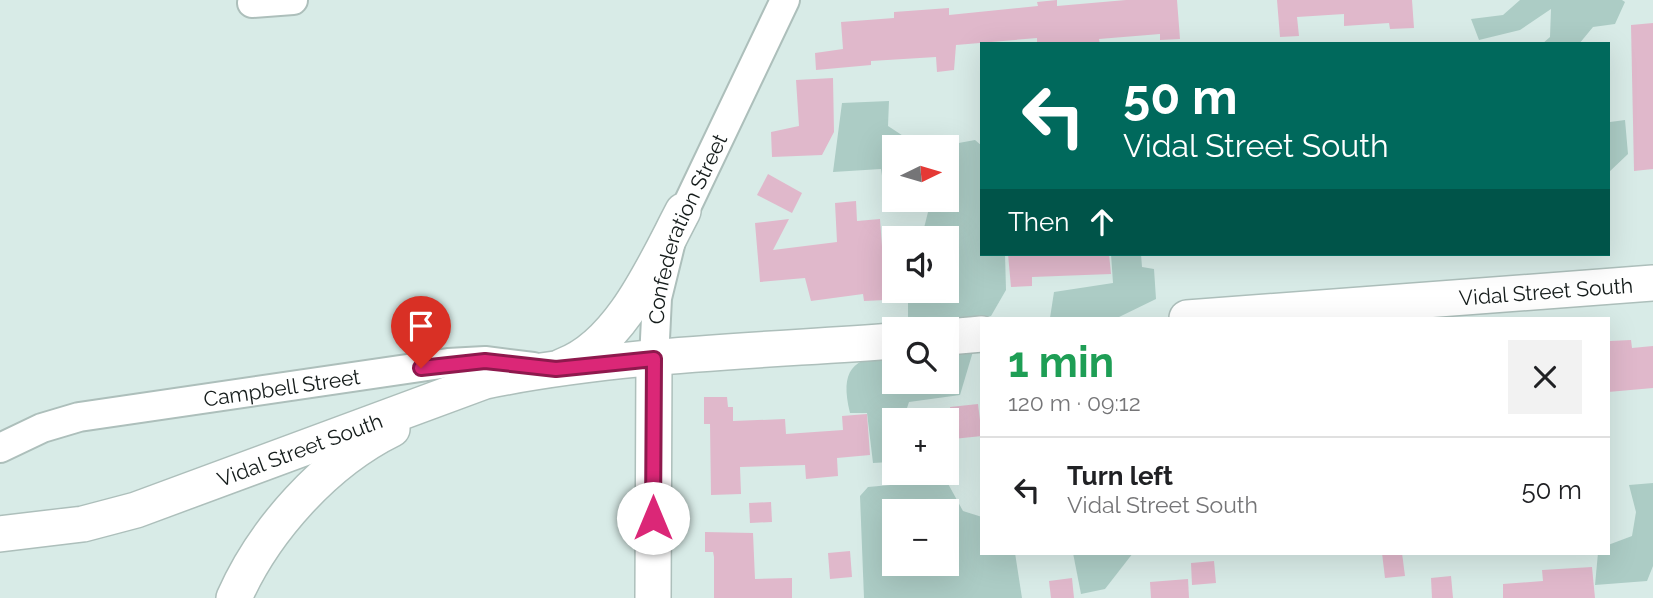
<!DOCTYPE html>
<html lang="en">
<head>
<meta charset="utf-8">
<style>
	body { margin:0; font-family:Raleway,sans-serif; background:#f2f2f2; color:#202124; height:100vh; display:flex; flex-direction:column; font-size:26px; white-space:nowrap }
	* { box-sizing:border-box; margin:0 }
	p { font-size:23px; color:#757577 }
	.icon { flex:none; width:38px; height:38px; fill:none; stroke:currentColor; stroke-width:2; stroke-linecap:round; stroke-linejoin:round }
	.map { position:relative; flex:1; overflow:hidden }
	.side { position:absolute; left:980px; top:317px; width:630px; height:238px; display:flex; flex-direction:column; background:#fff; border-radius:0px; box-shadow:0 7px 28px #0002 }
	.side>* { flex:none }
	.banner { position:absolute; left:980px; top:42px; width:630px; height:214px; border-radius:0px; box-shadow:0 7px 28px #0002; background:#00695c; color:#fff; overflow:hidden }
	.needle { width:46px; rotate:85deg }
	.buttons { position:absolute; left:882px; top:135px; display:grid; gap:14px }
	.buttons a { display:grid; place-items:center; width:77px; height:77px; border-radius:0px; background:#fff; box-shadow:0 7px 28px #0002; font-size:35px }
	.pin { position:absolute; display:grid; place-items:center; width:60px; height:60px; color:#fff; margin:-72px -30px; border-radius:50% 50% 50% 0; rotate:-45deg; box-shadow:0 0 7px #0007 }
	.pin .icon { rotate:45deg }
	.me { position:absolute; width:77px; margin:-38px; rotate:0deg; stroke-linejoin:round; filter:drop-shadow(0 0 5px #0008) }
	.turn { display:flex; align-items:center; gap:24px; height:147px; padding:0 28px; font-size:32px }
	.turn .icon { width:91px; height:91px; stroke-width:2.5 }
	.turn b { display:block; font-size:49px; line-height:60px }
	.then { display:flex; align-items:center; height:66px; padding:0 28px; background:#0003; gap:14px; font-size:26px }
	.round { display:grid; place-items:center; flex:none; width:74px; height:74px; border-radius:0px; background:#f2f2f2 }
	.overview { display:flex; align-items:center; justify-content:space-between; height:119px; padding:0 28px }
	h1 { font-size:42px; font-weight:700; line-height:52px; color:#1e9e55 }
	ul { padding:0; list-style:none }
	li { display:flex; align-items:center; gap:21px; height:105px; padding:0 28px; border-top:2px solid #e0e0e0 }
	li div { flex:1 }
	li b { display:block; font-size:26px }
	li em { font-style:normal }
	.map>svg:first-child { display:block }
</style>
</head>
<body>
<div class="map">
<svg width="1653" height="598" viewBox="0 0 1653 598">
	<rect width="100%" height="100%" fill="#d8ebe7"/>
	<!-- green -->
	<g fill="#acccc5" fill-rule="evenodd">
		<polygon points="1520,0 1622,0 1625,2 1615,24 1593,27 1579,44 1542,44 1550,37 1551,9 1520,30 1479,40 1471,19 1503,15"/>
		<polygon points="889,101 888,126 920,147 894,147 894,181 883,182 881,169 833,172 842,103"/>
		<polygon points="1608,117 1610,122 1625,120 1628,154 1608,173"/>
		<polygon points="975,140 982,146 982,254 1005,254 1006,290 991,316 908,329 908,291 947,290 947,277 957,275 954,253 947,247 947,238 935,238 924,228 931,200 947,200 947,147 937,147"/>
		<polygon points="1111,254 1141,254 1142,267 1154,269 1156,299 1117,318 1050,318 1054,292 1113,283"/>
		<path d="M947 344 974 348 960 395 909 402 903 420H894V449L890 462 873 463 867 413H850C840 370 851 359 894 352V382H947Z"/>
		<path d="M946 480 963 511 982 517V553H1015L1022 598H864L860 496 868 487ZM894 511H947V564H894Z"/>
		<polygon points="1653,483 1653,566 1647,581 1595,585 1598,553 1608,553 1608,545 1632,536 1636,512 1629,485"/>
		<polygon points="1073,553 1133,553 1105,589 1081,594"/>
	</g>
	<!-- building -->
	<g fill="#e0b8cb">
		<polygon points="1057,0 1057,6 1126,0 1177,0 1180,39 1160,40 1160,34 1099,39 1100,44 1037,44 1037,38 956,45 954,70 937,72 936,57 871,61 871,65 816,70 815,53 843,49 841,22 894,18 894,12 949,8 949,15 1038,6 1037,2"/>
		<polygon points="1277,0 1412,0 1414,28 1390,29 1389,23 1344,26 1344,14 1297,17 1299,36 1280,37"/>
		<polygon points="1653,23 1653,169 1634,171 1631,25"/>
		<polygon points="833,78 834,132 822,155 772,157 771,132 799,126 796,80"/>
		<polygon points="768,174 802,193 792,213 757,195"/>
		<polygon points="856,201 857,221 880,219 886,300 864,301 863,294 811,301 805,278 760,282 755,223 789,219 773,250 837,242 835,203"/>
		<polygon points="1008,254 1109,254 1111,274 1032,277 1032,286 1011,287"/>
		<polygon points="1631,340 1632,348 1653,346 1653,388 1608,392 1610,341"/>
		<polygon points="704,397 727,397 728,407 733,407 733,421 785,419 786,434 843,430 842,416 867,414 870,455 837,458 838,476 806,479 805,465 740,467 741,494 711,495 710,424 704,424"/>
		<polygon points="978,404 982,436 953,439 950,407"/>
		<polygon points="771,502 772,522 750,523 749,503"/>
		<polygon points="705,532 753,533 755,579 792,578 792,598 714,598 714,557 713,552 705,552"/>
		<polygon points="850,551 852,577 830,579 828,553"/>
		<polygon points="1382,553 1402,553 1405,576 1385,578"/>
		<polygon points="1214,561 1216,583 1192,585 1191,563"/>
		<polygon points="1592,567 1595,598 1503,598 1503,584 1543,581 1542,570"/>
		<polygon points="1451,576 1453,598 1432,598 1431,578"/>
		<polygon points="1072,578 1074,598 1051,598 1049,581"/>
		<polygon points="1188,579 1189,598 1151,598 1150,582"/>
	</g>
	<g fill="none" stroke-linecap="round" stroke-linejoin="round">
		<defs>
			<g id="minor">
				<polyline points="252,3 293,0"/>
				<path id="s1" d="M654 359 657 298 672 237 785 0"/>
				<path id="s2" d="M0 448 42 428 79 417 448 363 485 361 533 367"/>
			</g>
			<g id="major">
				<path id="s3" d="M1187 318 1653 283"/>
				<polyline points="947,337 982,334"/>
				<path d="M563 366C621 345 656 262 683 211"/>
				<path id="s4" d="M0 534 83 524 136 510 485 381C619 354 758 351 894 341"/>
				<path d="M234 598C264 530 325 462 392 429"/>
				<polyline points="653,598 654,359"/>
			</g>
		</defs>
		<!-- minor casing -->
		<use href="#minor" stroke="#adbfbb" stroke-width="32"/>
		<!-- major casing -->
		<use href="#major" stroke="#adbfbb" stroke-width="38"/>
		<!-- minor -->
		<use href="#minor" stroke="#fff" stroke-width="28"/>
		<!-- major -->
		<use href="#major" stroke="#fff" stroke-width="35"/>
	</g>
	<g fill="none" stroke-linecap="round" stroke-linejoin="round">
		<defs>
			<polyline id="route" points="421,368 485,361 556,369 654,359 653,518"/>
		</defs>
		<!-- route casing -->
		<use href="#route" stroke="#8e194d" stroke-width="18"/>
		<!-- route -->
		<use href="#route" stroke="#db2777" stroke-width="12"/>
	</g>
	<g text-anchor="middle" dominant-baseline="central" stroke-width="5" stroke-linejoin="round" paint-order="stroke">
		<!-- street labels -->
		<g font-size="21" fill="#151c1b" stroke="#e5f8f4">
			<text stroke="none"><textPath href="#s1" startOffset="136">Confederation Street</textPath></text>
			<text stroke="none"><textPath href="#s3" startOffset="360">Vidal Street South</textPath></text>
			<text stroke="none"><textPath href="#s2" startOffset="290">Campbell Street</textPath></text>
			<text stroke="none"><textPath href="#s4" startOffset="313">Vidal Street South</textPath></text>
		</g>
	</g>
</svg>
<div class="buttons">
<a><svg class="needle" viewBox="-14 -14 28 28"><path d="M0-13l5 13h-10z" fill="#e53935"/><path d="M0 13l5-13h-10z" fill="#757577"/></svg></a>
<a><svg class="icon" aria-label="sound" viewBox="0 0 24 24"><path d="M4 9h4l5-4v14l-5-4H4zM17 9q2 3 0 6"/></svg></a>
<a><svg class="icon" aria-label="search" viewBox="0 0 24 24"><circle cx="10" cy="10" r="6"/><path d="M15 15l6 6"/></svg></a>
<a>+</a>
<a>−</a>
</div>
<div class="pin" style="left:421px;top:368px;background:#d93025"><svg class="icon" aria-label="arrive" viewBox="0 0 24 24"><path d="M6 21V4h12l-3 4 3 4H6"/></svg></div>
<svg class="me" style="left:653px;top:518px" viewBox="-20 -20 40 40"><circle r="19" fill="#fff"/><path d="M0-13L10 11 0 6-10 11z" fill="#db2777"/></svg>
<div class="banner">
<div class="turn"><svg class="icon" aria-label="left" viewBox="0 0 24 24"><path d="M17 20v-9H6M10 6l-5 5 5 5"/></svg><div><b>50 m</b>Vidal Street South</div></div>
<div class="then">Then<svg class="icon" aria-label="ahead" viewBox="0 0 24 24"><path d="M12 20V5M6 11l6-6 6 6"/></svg></div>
</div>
<section class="side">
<div class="overview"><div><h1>1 min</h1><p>120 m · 09:12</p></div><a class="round"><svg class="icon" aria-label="close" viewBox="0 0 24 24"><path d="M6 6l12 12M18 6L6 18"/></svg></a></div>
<ul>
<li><svg class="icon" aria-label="left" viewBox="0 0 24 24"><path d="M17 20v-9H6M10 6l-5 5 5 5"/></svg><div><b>Turn left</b><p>Vidal Street South</p></div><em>50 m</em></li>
</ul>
</section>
</div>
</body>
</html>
